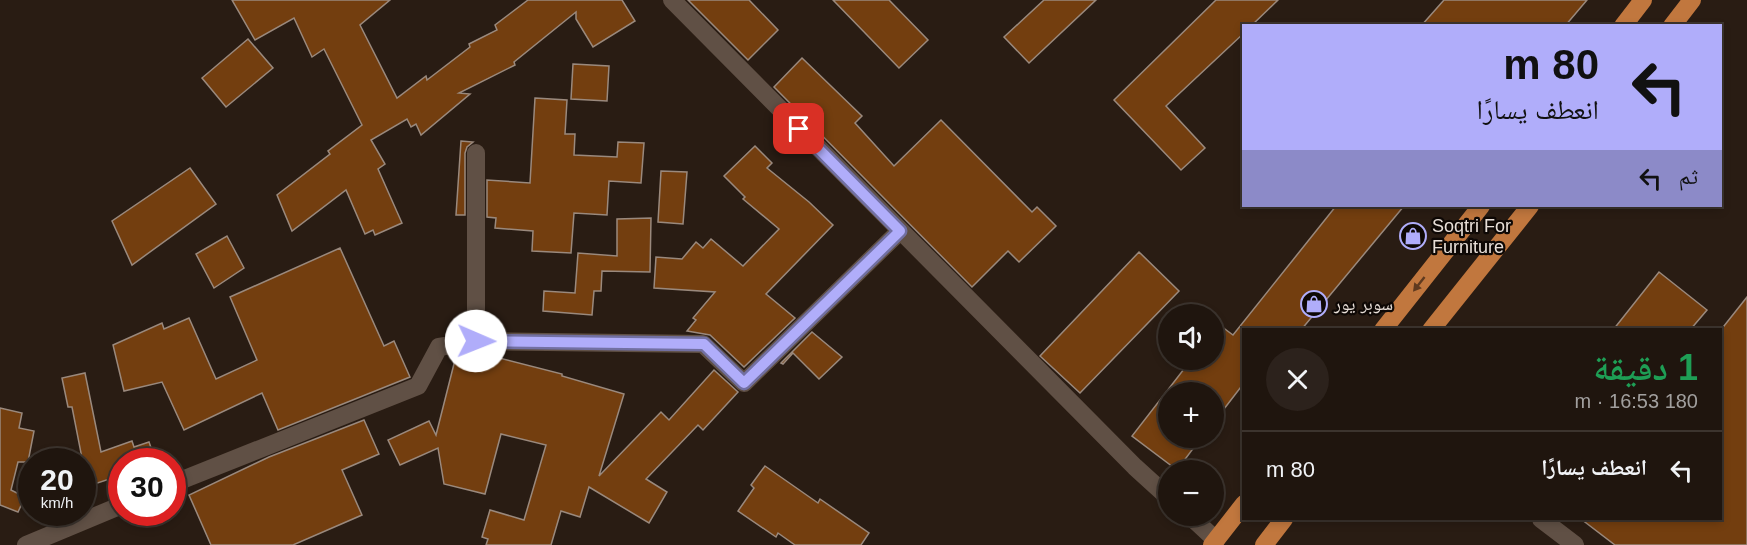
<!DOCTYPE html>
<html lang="ar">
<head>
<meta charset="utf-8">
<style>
	body { margin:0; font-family:Arial,"Noto Naskh Arabic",sans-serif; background:#2c221c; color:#f1f3f6; direction:rtl; height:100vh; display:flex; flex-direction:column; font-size:22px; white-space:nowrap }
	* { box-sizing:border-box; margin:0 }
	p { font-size:20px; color:#a19f9e }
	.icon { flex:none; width:33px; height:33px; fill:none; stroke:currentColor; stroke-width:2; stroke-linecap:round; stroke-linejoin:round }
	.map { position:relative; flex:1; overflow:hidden; direction:ltr }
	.panel { position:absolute; left:1242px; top:328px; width:480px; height:192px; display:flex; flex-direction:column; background:#1f150e; border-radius:0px; box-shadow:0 3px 9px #0003,0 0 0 2px #3c342e; direction:rtl }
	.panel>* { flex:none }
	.guide { position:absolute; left:1242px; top:24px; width:480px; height:183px; border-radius:0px; box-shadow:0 3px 9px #0003,0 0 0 2px #3c342e; direction:rtl; background:#b0adfa; color:#111; overflow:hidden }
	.controls { position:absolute; left:1158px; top:304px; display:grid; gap:12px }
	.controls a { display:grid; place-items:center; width:66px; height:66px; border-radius:50%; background:#1f150e; box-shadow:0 3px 9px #0003,0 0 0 2px #3c342e; font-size:30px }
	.speed { position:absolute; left:18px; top:448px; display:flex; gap:12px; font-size:30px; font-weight:700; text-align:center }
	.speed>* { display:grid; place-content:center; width:78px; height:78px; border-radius:50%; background:#1f150e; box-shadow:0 3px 9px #0003,0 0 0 2px #3c342e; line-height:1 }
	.speed small { font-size:15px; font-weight:400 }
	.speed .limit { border:9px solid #d22; background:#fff; color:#111 }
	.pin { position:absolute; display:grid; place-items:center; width:51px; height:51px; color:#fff; margin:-26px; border-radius:12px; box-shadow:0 3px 9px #0006 }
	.me { position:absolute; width:66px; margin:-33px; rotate:91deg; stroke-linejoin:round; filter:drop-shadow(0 0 4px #0008) }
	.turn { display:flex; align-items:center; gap:21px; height:126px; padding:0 24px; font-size:27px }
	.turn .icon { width:78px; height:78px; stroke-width:2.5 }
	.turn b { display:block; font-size:42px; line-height:51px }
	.then { display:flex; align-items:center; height:57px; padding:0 24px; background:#0003; gap:12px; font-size:22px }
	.round { display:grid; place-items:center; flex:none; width:63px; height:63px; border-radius:32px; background:#2c221c }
	.headline { display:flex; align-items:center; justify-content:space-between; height:102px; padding:0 24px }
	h1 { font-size:36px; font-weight:600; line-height:45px; color:#1e9e55 }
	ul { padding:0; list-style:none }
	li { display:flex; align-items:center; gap:18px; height:78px; padding:0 24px; border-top:2px solid #3c342e }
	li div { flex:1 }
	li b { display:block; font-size:22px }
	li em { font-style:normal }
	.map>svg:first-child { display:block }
</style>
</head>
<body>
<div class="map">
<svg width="1747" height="545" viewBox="0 0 1747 545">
	<rect width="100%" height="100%" fill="#291c13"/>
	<!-- building -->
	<g fill="#733e0f" stroke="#9a897d" stroke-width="1.5">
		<polygon points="232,0 390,0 360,25 397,98 426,76 427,80 470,47 469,44 497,30 495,25 528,0 622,0 635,21 593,47 576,19 576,12 514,62 515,65 459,93 470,94 421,135 416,124 411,127 407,119 371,140 385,164 378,169 402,223 375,235 373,230 365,234 346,190 292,231 277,195 330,154 328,151 362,125 324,49 312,57 294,18 255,40"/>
		<polygon points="688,0 749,0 778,30 748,60"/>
		<polygon points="833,0 889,0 928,40 899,68"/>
		<polygon points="1044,0 1096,0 1029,63 1004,37"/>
		<polygon points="1216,0 1278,0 1251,26 1244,26 1244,33 1166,106 1205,148 1181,170 1114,100"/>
		<polygon points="1444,0 1587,0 1565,26 1421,26"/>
		<polygon points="248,39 273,68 226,107 202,78"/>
		<polygon points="802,58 862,116 855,123 894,166 941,120 1032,212 1037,207 1056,226 1019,262 1008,251 972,287 774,87"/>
		<polygon points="573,64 609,66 607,101 571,99"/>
		<polygon points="535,98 567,100 565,134 575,134 574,155 617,157 618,142 644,143 641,183 609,181 607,215 574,213 571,253 532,251 533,231 495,228 496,218 487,217 487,180 530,183"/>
		<polygon points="461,141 473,142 467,147 465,153 465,215 456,215"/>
		<polygon points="755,146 772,163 767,168 809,202 833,225 766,294 795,318 744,367 710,335 687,331 696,320 693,318 715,292 654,288 656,257 682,259 696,242 703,248 711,239 743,266 779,229 743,199 745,197 724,176"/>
		<polygon points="190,168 216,204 132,265 112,221"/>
		<polygon points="661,171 687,172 683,224 658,222"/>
		<polygon points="1336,206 1404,206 1301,330 1244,330 1244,383 1214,422 1214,393 1168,393 1168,438 1201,438 1177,470 1132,436 1191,360 1214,360 1214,321 1233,335"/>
		<polygon points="651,218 650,272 602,271 601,291 594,291 592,315 543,311 544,291 575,293 578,253 617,256 617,219"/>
		<polygon points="227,236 244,268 214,288 196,254"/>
		<polygon points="340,248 384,346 394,341 410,377 278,430 262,393 184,430 162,382 124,391 113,345 162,323 164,329 189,318 216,379 257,360 230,297"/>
		<polygon points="1139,252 1179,291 1080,393 1040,356"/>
		<polygon points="1659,272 1707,310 1690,330 1613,330"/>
		<polygon points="1747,297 1747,545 1615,545 1581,519 1720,519 1720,331"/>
		<polygon points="812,332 842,357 819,379 793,353 783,364 781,363"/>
		<polygon points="476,352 562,374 562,376 624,394 599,476 661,412 669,420 714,370 738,392 703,430 698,425 646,479 667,492 649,523 589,487 580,517 561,511 551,545 486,545 488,539 482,537 490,510 524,520 546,445 501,434 485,494 444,484 438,448 400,465 388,440 429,421 436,435 456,356"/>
		<polygon points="85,373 101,452 132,441 134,447 149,442 156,462 122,462 122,475 82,488 82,462 80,459 82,458 72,407 68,407 62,378"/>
		<polygon points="0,408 22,413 19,428 34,431 28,462 18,462 11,490 25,497 18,512 0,505"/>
		<polygon points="364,420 379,454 342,470 362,515 293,545 211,545 189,495 269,457"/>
		<polygon points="765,466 818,503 820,499 869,533 861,545 795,545 778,533 776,537 738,511 754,488 751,485"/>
	</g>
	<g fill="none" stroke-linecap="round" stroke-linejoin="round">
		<!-- minor -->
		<g stroke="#605045" stroke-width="18">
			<polyline points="672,0 1135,467 1168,497"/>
			<polyline points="476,153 476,341 703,344 744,383 900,231"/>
			<polyline points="172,484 418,386 439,347 476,341"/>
			<polyline points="1190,516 1216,540"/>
			<polyline points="1541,519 1575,545"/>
			<polyline points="26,545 122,505"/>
		</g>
		<!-- trunk -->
		<g stroke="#c1773e" stroke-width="18">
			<polyline points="1623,26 1643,0"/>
			<polyline points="1672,26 1692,0"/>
			<polyline points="1383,330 1481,206"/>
			<polyline points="1431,330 1530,206"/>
			<polyline points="1212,545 1244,504"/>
			<polyline points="1264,545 1284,519"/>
		</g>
	</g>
	<!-- one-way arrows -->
	<defs><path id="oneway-solid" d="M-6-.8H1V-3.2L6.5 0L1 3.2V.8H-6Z" transform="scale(1.5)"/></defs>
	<use fill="#5f3a1f" href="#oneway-solid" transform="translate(1419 284) rotate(128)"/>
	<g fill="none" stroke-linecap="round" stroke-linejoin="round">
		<defs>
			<polyline id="route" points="476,341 704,344 744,383 900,231 799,129"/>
		</defs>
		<!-- route casing -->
		<use href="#route" stroke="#7270a2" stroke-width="15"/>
		<!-- route -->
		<use href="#route" stroke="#b0adfa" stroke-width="10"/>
	</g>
	<!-- icons -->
	<defs>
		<symbol id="shop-ring" viewBox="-11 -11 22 22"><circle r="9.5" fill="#0e0805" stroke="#b0adfa" stroke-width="1.5"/><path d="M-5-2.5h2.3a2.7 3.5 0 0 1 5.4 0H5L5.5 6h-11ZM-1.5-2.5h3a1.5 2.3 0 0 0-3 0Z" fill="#b0adfa"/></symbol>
	</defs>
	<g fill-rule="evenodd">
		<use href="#shop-ring" x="1398" y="221" width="30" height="30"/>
		<use href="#shop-ring" x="1299" y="289" width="30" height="30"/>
	</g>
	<g text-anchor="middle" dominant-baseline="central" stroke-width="4.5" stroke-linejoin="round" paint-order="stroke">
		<!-- poi labels -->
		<g font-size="18" fill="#e8dfd8" stroke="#0e0805" text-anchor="start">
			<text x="1432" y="226">Soqtri For<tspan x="1432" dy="21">Furniture</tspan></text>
			<text x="1334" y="304">سوبر يور</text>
		</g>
	</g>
</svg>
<div class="controls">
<a><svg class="icon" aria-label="sound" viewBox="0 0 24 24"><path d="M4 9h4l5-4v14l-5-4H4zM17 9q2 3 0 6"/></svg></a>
<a>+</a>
<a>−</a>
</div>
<div class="speed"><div>20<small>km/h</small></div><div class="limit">30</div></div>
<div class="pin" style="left:799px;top:129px;background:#d93025"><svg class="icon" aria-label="arrive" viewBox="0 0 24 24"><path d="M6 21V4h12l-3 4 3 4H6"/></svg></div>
<svg class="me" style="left:476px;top:341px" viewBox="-20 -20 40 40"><circle r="19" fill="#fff"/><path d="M0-13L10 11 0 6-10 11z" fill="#b0adfa"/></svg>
<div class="guide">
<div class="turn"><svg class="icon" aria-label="left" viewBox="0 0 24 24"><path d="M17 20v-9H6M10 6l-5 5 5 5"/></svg><div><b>80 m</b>انعطف يسارًا</div></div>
<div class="then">ثم<svg class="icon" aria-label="left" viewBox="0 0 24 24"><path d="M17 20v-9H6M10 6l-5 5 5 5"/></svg></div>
</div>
<section class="panel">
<div class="headline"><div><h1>1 دقيقة</h1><p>180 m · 16:53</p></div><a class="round"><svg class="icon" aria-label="close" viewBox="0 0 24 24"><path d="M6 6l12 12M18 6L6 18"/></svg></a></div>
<ul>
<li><svg class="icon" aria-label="left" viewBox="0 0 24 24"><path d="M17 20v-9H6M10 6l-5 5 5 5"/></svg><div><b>انعطف يسارًا</b></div><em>80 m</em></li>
</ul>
</section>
</div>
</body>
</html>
